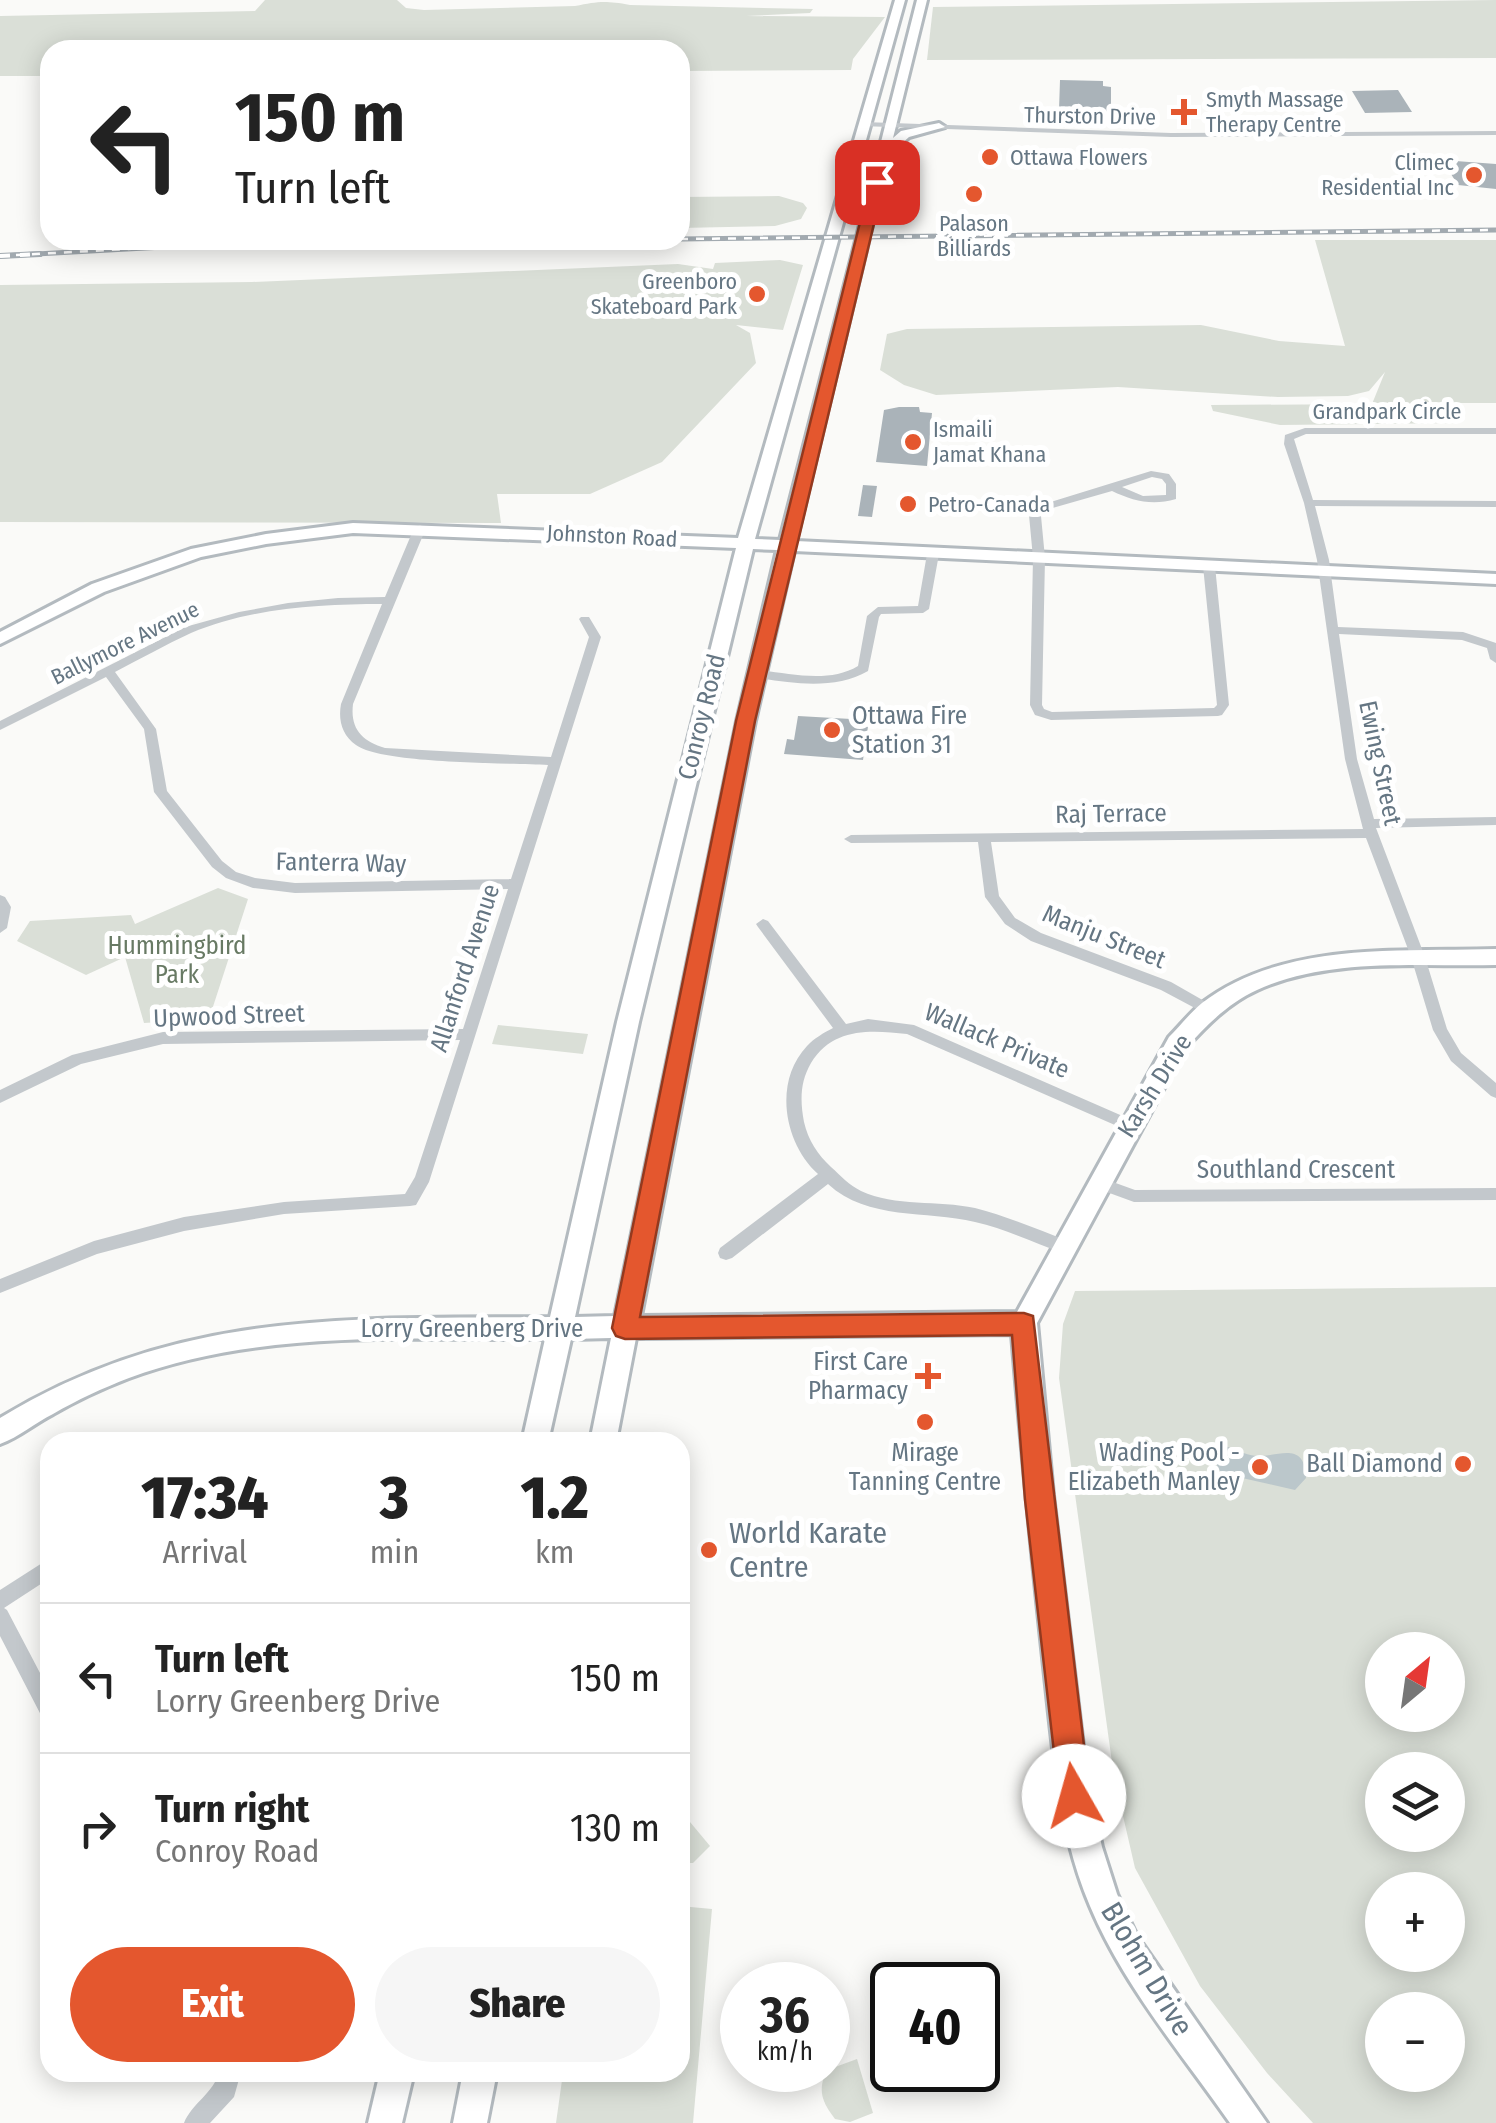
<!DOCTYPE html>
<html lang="en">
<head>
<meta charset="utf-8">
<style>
	body { margin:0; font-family:"Fira Sans Condensed",sans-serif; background:#f6f6f6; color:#222; height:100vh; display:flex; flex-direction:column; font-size:38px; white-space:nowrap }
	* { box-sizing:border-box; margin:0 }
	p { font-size:32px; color:#767676 }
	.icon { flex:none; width:55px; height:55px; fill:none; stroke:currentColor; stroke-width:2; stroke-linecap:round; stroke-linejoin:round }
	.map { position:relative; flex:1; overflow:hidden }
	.side { position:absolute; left:40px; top:1432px; width:650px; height:650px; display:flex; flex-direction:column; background:#fff; border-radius:30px; box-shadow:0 5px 25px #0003 }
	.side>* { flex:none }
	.top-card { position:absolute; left:40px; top:40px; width:650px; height:210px; border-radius:30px; box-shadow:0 5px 25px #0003; background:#fff; color:#222; overflow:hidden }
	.needle { width:65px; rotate:29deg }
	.tools { position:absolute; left:1365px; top:1632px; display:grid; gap:20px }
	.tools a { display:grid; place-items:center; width:100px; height:100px; border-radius:50%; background:#fff; box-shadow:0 5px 25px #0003; font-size:50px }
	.speed { position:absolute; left:720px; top:1962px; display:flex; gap:20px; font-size:50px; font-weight:700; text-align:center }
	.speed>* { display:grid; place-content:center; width:130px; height:130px; border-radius:50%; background:#fff; box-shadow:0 5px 25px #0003; line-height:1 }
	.speed small { font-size:25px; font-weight:400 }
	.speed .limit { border:5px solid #111; border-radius:15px; background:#fff; color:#111 }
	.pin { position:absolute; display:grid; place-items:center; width:85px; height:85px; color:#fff; margin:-42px; border-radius:20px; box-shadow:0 5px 15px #0006 }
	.me { position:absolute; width:110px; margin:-55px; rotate:353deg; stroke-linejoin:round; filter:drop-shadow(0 0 8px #0008) }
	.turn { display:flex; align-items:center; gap:35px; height:210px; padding:0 30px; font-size:45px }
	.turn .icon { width:130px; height:130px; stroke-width:2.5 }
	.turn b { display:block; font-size:70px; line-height:85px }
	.eta { display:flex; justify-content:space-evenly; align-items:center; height:170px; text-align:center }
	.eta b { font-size:60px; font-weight:800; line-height:70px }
	.button { display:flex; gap:20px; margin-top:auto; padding:20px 30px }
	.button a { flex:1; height:115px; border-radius:60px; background:#e4572e; color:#fff; font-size:40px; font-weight:800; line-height:115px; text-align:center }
	.button a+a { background:#f6f6f6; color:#222 }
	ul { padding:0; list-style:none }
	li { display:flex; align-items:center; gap:30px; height:150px; padding:0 30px; border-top:2px solid #e0e0e0 }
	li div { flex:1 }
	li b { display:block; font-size:38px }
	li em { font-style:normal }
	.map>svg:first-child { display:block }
</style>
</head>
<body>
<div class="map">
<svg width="1496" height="2123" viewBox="0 0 1496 2123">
	<rect width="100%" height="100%" fill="#fafaf8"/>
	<!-- green -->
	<g fill="#dadfd7" fill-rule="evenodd">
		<path d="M265 0H397L406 8 424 10 575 6C597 2 603 0 630 5L813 9 810 13 746 16 885 17 853 59 851 70 680 71V50H50V76H0V16L255 11Z"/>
		<polygon points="1496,0 1496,58 927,60 933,7"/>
		<polygon points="779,196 803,203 807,208 801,219 775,226 680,228 680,197"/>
		<polygon points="1315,240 1496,240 1496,403 1452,403 1461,423 1280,425 1213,411 1211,405 1372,404 1385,372 1369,391 1348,396 1278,397 1118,387 936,395 904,385 880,370 887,334 907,329 1201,325 1279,341 1345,346"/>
		<polygon points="780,260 803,265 783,330 736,325 750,333 756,363 662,462 590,494 497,494 501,523 0,522 0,285 252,282 678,264 713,269 715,263"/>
		<polygon points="218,888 248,899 209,1019 144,1023 125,957 86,975 17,941 30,921 131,915 135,924"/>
		<polygon points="498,1025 588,1034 583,1054 492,1044"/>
		<path d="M1496 1287V2123H1313L1267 2073 1200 1986 1135 1868 1114 1777 1059 1378 1063 1324 1075 1291ZM1382 1650H1448V1715H1382ZM1382 1770H1448V1835H1382ZM1382 1890H1448V1955H1382ZM1382 2010H1448V2075H1382Z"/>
		<polygon points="680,1810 710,1846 693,1863 680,1863"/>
		<polygon points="680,1906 712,1909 693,2123 556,2123 563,2073 680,2072"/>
		<path d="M857 2059 873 2113 850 2122 835 2119C822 2102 817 2090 827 2070Z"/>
	</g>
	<!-- water -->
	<path fill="#bbc7cb" d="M1224 1446C1235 1448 1244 1455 1256 1456 1278 1457 1305 1440 1306 1478L1295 1490 1229 1475 1220 1471 1212 1457 1216 1449Z"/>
	<!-- building -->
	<g fill="#aab3b9">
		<polygon points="1060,80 1103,81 1103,86 1111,87 1111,112 1059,110"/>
		<polygon points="1398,90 1412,112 1365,113 1352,91"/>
		<polygon points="1442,160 1496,164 1496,189 1458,185"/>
		<polygon points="899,407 919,407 920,412 932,413 927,466 876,462 884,410"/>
		<polygon points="863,485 877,486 872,517 858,516"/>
		<polygon points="798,716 869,720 863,760 784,754 787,739 794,740"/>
	</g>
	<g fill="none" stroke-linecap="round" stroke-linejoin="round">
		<defs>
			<g id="secondary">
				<path d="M895 0H905L755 539 780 540 917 0H927L893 138 901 131 939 123 945 127 909 137 889 155 796 541 1496 574V584L794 551 755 721 641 1316 1017 1312 1169 1037C1180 1026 1190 1013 1202 1003 1283 941 1399 952 1496 949V965C1419 967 1329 957 1257 990 1228 1003 1206 1026 1185 1049L1037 1323 1053 1495 1086 1771 1102 1847 1117 1894 1137 1936 1267 2123H1230C1181 2053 1123 1985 1090 1906 1058 1831 1053 1747 1044 1667 1032 1556 1021 1445 1012 1334L636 1338 616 1442H590L611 1338 571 1339 548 1442H522L545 1339C408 1340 260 1329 129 1378 103 1388 77 1400 53 1414 35 1423 19 1437 0 1444V1418C180 1309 348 1319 550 1317L617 1022 736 548 353 533 266 544 201 557 104 592 0 644V632L92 584 191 549 266 534 353 523 738 538ZM753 549 777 550 737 721 615 1316 575 1317 639 1022Z"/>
				<polygon points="380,2072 414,2072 402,2123 368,2123"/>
				<polygon points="463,2072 497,2072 487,2123 453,2123"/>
			</g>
		</defs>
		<!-- secondary casing -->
		<use href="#secondary" stroke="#b3babf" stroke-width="6"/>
		<!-- street -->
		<g fill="#c3c8cc" fill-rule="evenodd">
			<polygon points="864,122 1171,133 1496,131 1496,135 1171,137 861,126 860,124"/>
			<polygon points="1305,428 1496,428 1496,434 1306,434 1294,439 1313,500 1496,501 1496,507 1315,506 1329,560 1338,627 1463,632 1496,643 1496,663 1490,659 1487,648 1462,640 1339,634 1357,759 1374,819 1496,817 1496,825 1376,828 1425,957 1447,1029 1461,1053 1496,1083 1496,1098 1491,1096 1451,1061 1433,1030 1411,957 1366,838 991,842 999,896 1015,918 1041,933 1171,982 1213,1006 1215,1010 1208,1015 1161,990 1031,941 1005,924 985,897 978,842 851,843 844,839 851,835 1363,829 1345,759 1317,560 1304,503 1284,444 1285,435"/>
			<path d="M1151 471 1169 474 1176 484V499C1152 506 1133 501 1112 491L1049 509 1041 516 1045 558 1042 705 1044 709 1052 712 1214 708 1217 705 1203 566 1209 563 1215 566 1229 705 1222 715 1218 716 1051 720 1035 715 1030 705 1033 558 1029 515 1041 505ZM1152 477 1162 479 1166 484V495L1143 496 1122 487Z"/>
			<path d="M420 525 426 528 353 704C350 729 362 741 385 748L551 757 589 637 579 619 581 617H589L601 637 429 1182 416 1205 410 1206 284 1214 184 1231 97 1254 0 1293V1279L94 1241 184 1217 284 1202 405 1194 415 1177 460 1040 163 1044 81 1064 0 1103V1090L72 1055 163 1032 463 1029 508 889 295 893 253 888 226 878 212 867 154 792 144 729 106 677 0 730V721L185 627 239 612 288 603 338 598 385 597 414 528ZM382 604 341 704C338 720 342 735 356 745 381 764 510 763 548 765L511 879 295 883 255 878 236 872 222 861 167 791 156 729 115 672C140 659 165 645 191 633 250 608 320 604 382 604Z"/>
			<path d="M933 551 939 554 929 609 923 613 881 614 879 617 868 671C834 691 789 683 752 677V671L756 670C789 673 828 684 858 666L867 616 878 607 918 606 927 554Z"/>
			<polygon points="0,895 5,897 11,907 7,928 0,933"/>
			<path d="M763 919 768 921 846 1024 868 1019 914 1025 1134 1121 1137 1125 1134 1129H1124L907 1034C871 1030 833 1027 811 1063 800 1082 800 1101 804 1122 808 1140 818 1155 831 1167 841 1176 849 1185 861 1191 895 1207 938 1200 975 1208 1007 1216 1038 1230 1069 1241L1071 1246 1069 1251 1063 1253C1034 1243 1006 1229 975 1222 926 1210 868 1221 828 1184L732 1258 726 1260 720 1258 718 1253 720 1248 818 1174C784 1143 773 1082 807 1046 813 1039 825 1032 833 1028L758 927 756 924Z"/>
			<polygon points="1099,1177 1135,1190 1496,1188 1496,1200 1134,1202 1093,1187 1091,1183 1093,1179"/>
			<polygon points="50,1558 50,1578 4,1608 7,1610 50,1692 50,1722 43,1719 0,1636 0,1590"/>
			<path d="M219 2072H241L234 2097 210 2123H184C192 2103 214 2093 219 2072Z"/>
		</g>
		<!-- secondary -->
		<use href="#secondary" fill="#fff" fill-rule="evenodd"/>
		<defs>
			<g id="rail-far1">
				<polyline points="680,239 1496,230"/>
				<polyline points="0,256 218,244 630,240"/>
			</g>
			<polyline id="rail" points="0,256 40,254"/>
		</defs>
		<!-- rail-far1 casing -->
		<use href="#rail-far1" stroke="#a2aab0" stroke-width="5"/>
		<!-- rail casing -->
		<use href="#rail" stroke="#a2aab0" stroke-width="6"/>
		<!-- rail-far1 -->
		<use href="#rail-far1" stroke="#fff" stroke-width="2.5" stroke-dasharray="8" stroke-linecap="butt"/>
		<!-- rail -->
		<use href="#rail" stroke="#fff" stroke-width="4" stroke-dasharray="10" stroke-linecap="butt"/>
	</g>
	<!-- route -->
	<polygon fill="#e4572e" stroke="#94391e" stroke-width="2.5" points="877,179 884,182 755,721 640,1317 1024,1313 1033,1316 1090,1796 1085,1807 1074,1811 1063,1807 1059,1796 1025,1500 1012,1335 625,1339 616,1336 612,1328 736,721 870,182"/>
	<!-- markers -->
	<g fill="#e4572e" stroke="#fff" stroke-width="4">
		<path d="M1179 97h10v10h10v10h-10v10h-10v-10h-10v-10h10z"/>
		<circle cx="990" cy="157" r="10"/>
		<circle cx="1474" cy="175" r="10"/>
		<circle cx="974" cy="194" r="10"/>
		<circle cx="757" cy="294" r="10"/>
		<circle cx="913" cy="442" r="10"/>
		<circle cx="908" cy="504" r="10"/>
		<circle cx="832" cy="730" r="10"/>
		<path d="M923 1361h10v10h10v10h-10v10h-10v-10h-10v-10h10z"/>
		<circle cx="925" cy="1422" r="10"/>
		<circle cx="1463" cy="1464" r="10"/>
		<circle cx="1260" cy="1467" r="10"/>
		<circle cx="709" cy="1550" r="10"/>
	</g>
	<g text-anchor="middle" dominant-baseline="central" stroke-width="10" stroke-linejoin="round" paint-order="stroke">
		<!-- far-poi labels -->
		<g font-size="22" fill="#657683" stroke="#fff" text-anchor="start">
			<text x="1206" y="99">Smyth Massage<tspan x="1206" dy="25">Therapy Centre</tspan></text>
			<text x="1010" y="157">Ottawa Flowers</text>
			<text x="1454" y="162" text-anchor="end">Climec<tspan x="1454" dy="25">Residential Inc</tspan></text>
			<text x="974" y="223" text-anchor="middle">Palason<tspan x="974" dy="25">Billiards</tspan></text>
			<text x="737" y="281" text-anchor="end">Greenboro<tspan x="737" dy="25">Skateboard Park</tspan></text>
			<text x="933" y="429">Ismaili<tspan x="933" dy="25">Jamat Khana</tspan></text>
			<text x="928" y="504">Petro-Canada</text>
		</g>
		<!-- far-street labels -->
		<g font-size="22" fill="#657683" stroke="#fff">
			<text transform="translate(1090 116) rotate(1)">Thurston Drive</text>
			<text x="1387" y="411">Grandpark Circle</text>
			<text transform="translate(612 536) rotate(3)">Johnston Road</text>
			<text transform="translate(125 643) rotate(-26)">Ballymore Avenue</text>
		</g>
		<!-- poi labels -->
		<g font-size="25" fill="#657683" stroke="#fff" text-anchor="end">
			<text x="852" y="716" text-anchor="start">Ottawa Fire<tspan x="852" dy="29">Station 31</tspan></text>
			<text x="908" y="1362">First Care<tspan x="908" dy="29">Pharmacy</tspan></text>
			<text x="925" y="1453" text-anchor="middle">Mirage<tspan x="925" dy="29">Tanning Centre</tspan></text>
			<text x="1240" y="1453">Wading Pool -<tspan x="1240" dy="29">Elizabeth Manley</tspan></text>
			<text x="1443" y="1464">Ball Diamond</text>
		</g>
		<!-- street labels -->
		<g font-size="25" fill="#657683" stroke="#fff">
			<text transform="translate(702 717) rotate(-76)">Conroy Road</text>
			<text transform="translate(1380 763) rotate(78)">Ewing Street</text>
			<text transform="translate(1111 814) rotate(-1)">Raj Terrace</text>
			<text transform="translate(341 863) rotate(1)">Fanterra Way</text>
			<text transform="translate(1104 937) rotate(22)">Manju Street</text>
			<text transform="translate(465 968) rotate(-72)">Allanford Avenue</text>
			<text transform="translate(229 1016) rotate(-2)">Upwood Street</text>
			<text transform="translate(997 1041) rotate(23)">Wallack Private</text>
			<text transform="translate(1155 1086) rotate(-58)">Karsh Drive</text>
			<text x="1296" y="1170">Southland Crescent</text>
			<text x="472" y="1329">Lorry Greenberg Drive</text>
		</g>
		<!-- park labels -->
		<g font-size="25" fill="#687a64" stroke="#fff">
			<text x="177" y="946">Hummingbird<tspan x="177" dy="29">Park</tspan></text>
		</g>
		<!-- near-poi labels -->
		<g font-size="30" fill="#657683" stroke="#fff" text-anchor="start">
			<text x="729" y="1533">World Karate<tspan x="729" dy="34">Centre</tspan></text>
		</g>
		<!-- near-street labels -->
		<g font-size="30" fill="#657683" stroke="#fff">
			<text transform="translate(1147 1969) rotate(59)">Blohm Drive</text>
		</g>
	</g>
</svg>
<div class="tools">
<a><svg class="needle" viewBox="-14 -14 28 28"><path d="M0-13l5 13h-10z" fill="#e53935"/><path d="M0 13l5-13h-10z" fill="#767676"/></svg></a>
<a><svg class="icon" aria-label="layers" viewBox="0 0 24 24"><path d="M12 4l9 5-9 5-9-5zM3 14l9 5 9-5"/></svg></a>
<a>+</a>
<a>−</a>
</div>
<div class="speed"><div>36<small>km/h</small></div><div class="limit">40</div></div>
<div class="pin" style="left:877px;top:182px;background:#d93025"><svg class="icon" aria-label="arrive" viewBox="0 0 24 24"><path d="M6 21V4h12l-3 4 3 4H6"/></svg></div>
<svg class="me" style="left:1074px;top:1796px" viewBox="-20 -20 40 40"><circle r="19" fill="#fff"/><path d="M0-13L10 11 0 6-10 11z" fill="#e4572e"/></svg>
<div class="top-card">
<div class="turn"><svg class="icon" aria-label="left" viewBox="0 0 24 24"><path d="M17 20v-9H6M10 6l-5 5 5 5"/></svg><div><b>150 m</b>Turn left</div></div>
</div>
<section class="side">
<div class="eta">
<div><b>17:34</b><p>Arrival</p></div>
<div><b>3</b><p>min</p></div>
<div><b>1.2</b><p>km</p></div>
</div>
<ul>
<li><svg class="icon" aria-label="left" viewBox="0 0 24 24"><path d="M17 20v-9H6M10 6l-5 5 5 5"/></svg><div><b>Turn left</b><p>Lorry Greenberg Drive</p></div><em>150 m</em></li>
<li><svg class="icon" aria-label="right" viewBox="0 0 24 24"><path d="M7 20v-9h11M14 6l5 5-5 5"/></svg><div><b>Turn right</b><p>Conroy Road</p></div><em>130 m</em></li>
</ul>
<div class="button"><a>Exit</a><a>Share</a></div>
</section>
</div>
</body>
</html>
